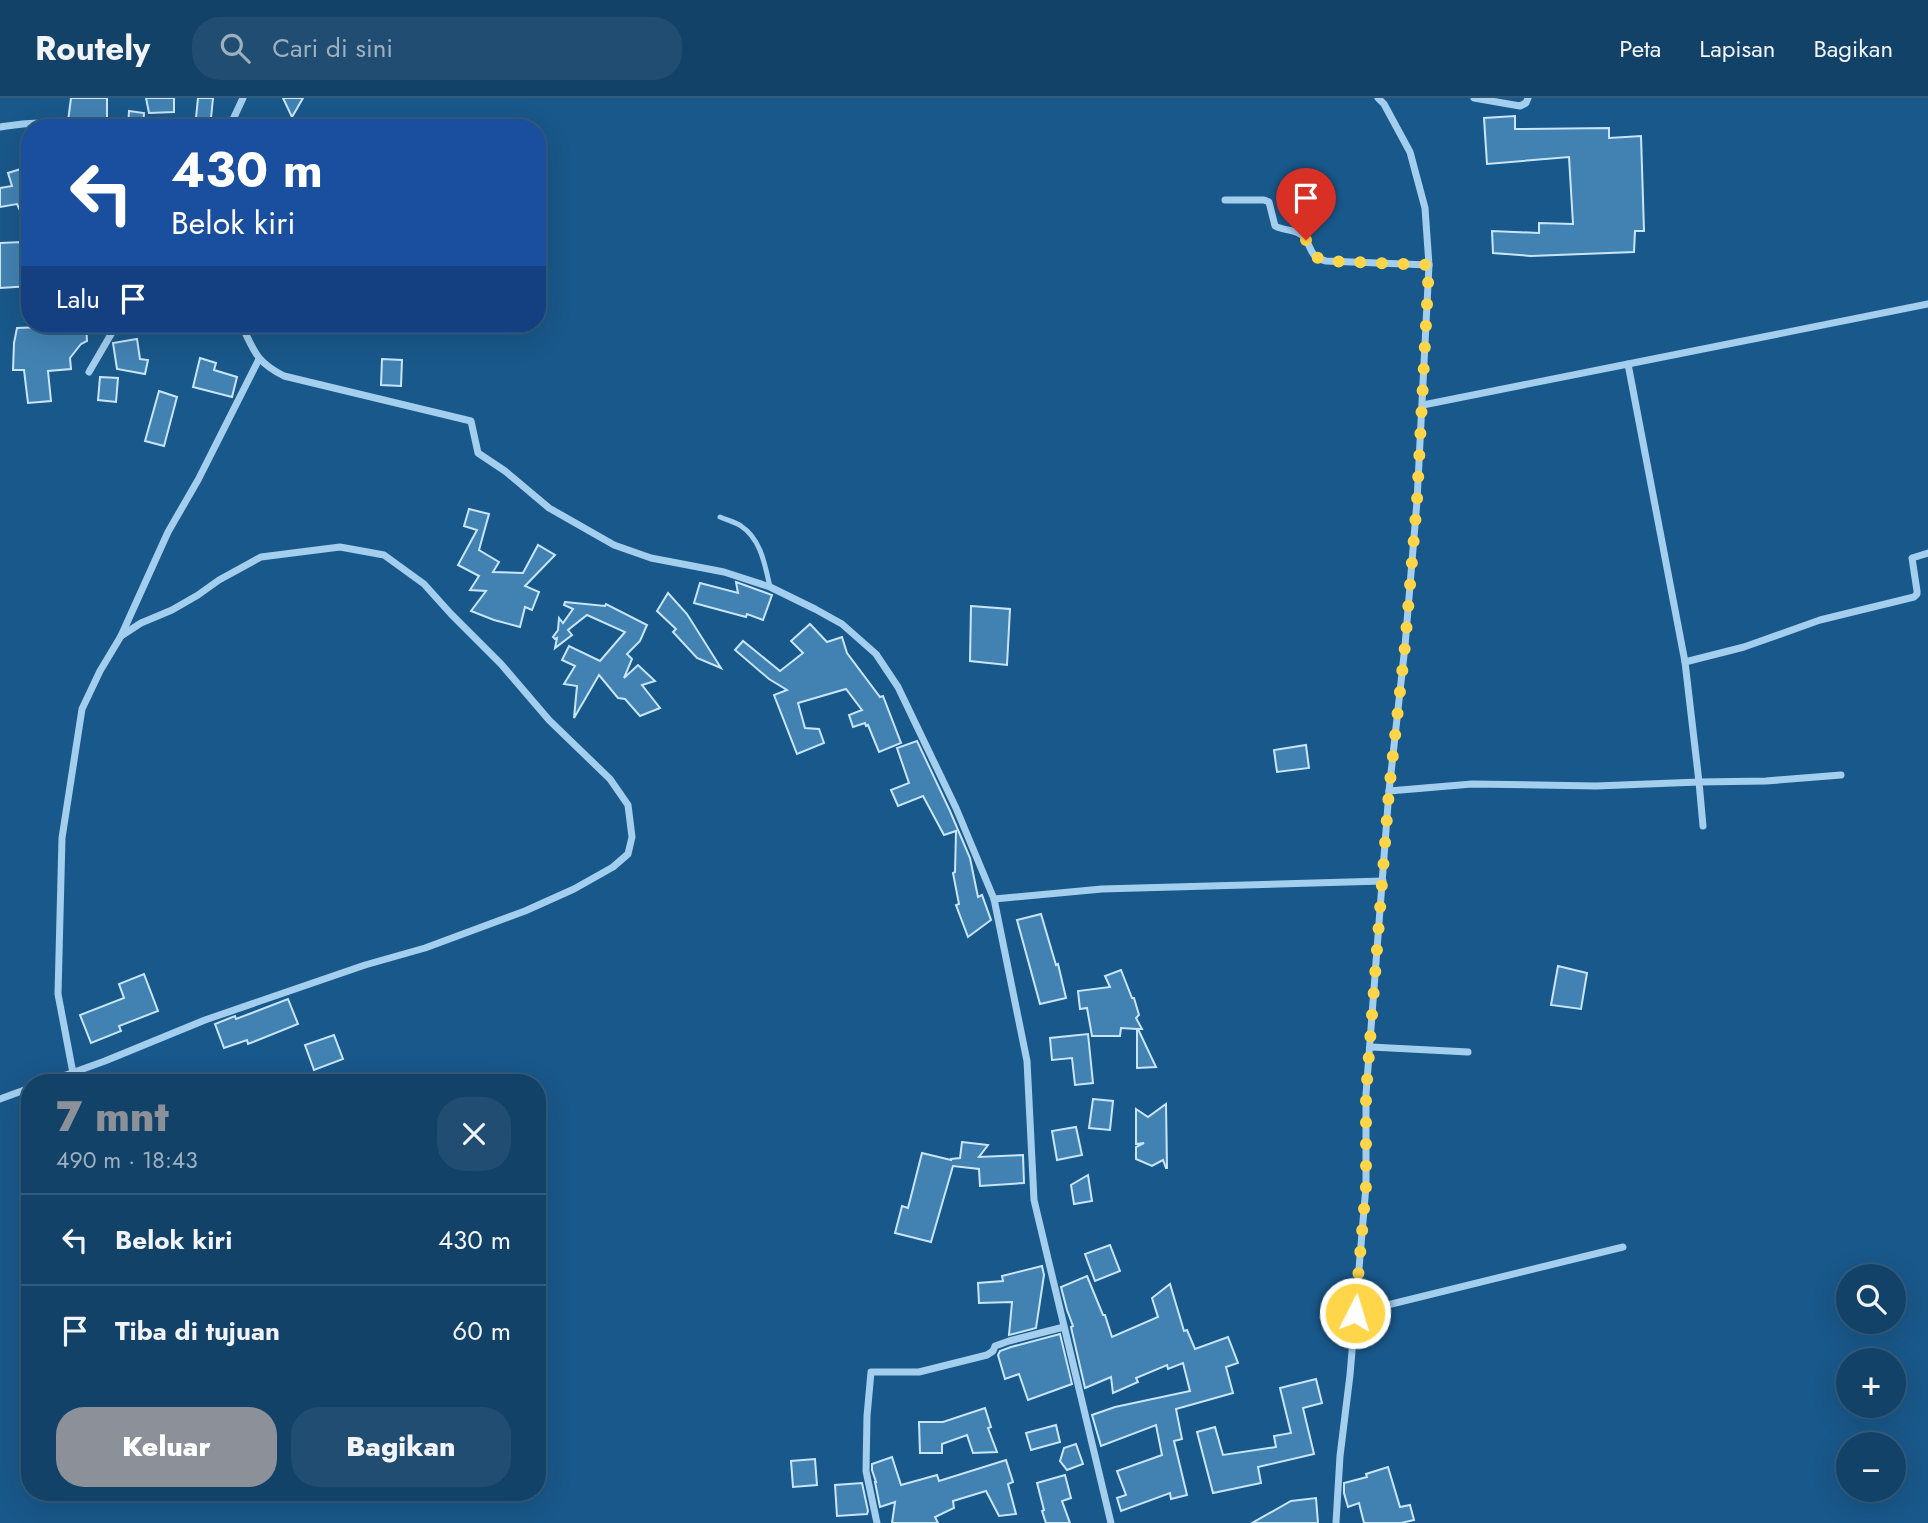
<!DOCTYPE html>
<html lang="id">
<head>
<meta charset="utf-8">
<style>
	body { margin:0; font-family:Jost,sans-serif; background:#204d71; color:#f1f3f6; height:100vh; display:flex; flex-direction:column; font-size:26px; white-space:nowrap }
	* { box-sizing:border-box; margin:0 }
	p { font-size:23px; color:#9db0c0 }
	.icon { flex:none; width:38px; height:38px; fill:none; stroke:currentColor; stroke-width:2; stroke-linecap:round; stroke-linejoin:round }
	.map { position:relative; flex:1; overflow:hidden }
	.sheet { position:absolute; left:21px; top:976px; width:525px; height:427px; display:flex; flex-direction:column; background:#134268; border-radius:28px; box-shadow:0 7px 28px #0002,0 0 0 2px #325b7c }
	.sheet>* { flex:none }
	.guide { position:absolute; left:21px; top:21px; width:525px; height:214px; border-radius:28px; box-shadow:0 7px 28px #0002,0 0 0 2px #325b7c; background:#1a4fa0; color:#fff; overflow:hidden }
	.buttons { position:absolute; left:1836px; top:1166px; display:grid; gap:14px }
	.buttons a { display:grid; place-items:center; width:70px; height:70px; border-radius:50%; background:#134268; box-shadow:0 7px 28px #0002,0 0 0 2px #325b7c; font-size:35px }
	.pin { position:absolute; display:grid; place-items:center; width:60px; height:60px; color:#fff; margin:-72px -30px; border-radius:50% 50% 50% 0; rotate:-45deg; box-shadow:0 0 7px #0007 }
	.pin .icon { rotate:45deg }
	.me { position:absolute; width:77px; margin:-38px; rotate:5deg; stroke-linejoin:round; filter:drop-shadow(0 0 5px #0008) }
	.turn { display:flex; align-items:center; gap:24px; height:147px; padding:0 35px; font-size:32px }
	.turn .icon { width:91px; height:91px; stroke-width:2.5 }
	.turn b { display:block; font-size:49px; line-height:60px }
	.then { display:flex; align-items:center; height:66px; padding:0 35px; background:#0003; gap:14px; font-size:26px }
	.round { display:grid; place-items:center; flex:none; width:74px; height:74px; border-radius:28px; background:#204d71 }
	.headline { display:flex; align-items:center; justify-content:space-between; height:119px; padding:0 35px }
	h1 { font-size:42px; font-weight:800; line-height:52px; color:#8c9099 }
	.action { display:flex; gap:14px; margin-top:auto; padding:14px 35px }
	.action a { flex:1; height:80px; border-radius:28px; background:#8c9099; color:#fff; font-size:28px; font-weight:800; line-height:80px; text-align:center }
	.action a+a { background:#204d71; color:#f1f3f6 }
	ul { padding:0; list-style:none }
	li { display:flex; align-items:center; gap:21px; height:91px; padding:0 35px; border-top:2px solid #325b7c }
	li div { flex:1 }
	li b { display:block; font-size:26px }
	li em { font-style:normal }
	header { display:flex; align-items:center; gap:42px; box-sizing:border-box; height:98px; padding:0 35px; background:#134268; border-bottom:2px solid #325b7c }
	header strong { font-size:33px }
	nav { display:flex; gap:38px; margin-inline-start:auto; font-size:24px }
	.search { width:490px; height:63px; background:#204d71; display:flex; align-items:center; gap:18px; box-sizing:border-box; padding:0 24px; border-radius:28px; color:#9db0c0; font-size:26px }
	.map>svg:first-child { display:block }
</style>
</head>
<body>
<header>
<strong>Routely</strong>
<div class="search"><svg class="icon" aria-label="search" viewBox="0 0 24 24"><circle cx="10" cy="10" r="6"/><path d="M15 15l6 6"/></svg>Cari di sini</div>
<nav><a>Peta</a><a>Lapisan</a><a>Bagikan</a></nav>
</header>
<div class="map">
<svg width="1928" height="1425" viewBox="0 0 1928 1425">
	<rect width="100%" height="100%" fill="#19588a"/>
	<!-- building -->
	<g fill="#4282b2" stroke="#c9e5fa" stroke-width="2">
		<polygon points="71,0 107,0 107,23 85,23 85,25 68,23"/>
		<polygon points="146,0 174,0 174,14 149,15"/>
		<polygon points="198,0 213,0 210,30 195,30"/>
		<polygon points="283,0 303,0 292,19"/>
		<polygon points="129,13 144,15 143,30 128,30"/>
		<polygon points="1515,18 1515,31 1609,30 1609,40 1641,38 1644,133 1635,133 1634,154 1531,158 1493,155 1492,133 1539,135 1539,125 1573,126 1569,59 1487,66 1484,20"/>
		<polygon points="30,68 30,134 17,106 0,109 0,90 12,88 8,75"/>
		<polygon points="22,144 23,174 30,173 30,188 0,190 0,145"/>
		<polygon points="76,226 86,226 87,243 81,246 70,260 71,271 48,273 51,303 28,305 24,272 13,272 14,245 17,230 43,229 43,230"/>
		<polygon points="137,241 140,261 148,262 145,276 117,271 113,245"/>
		<polygon points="200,260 216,265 214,272 237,279 232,299 193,289"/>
		<polygon points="382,261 402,262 401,288 381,287"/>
		<polygon points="100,279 118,280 116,304 98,302"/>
		<polygon points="159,293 177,299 164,348 145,343"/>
		<polygon points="469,411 489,416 479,452 499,464 493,474 523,475 538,447 555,457 525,488 539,494 532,512 525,509 520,529 494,522 471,513 486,493 470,492 479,478 458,467 477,432 464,428"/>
		<polygon points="736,484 772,497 763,522 747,516 746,519 694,505 700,485 738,495"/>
		<polygon points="668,495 687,516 721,570 697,560 673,534 676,531 657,513"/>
		<polygon points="565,504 605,508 606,506 647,527 640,543 627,556 632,561 624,580 638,567 655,583 642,587 660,610 640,618 625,601 618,600 599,577 574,620 577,588 564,586 575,568 562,562 569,548 600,563 625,534 587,517 568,532 572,537 555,550 557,540 555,541 553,539 558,532 559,520 563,525 573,511 564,507"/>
		<polygon points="971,508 1010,511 1007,567 970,563"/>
		<polygon points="810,526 827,544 842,539 847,555 880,599 883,598 901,645 879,654 868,627 866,628 865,625 853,629 849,617 862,612 846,591 798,605 805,630 819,631 824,645 797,656 774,597 787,592 769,581 735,552 743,543 780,573 803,555 791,543"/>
		<polygon points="917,643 950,713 970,760 978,799 982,797 991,822 968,839 956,807 959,806 953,775 955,774 956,733 944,737 923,698 898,708 891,692 909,685 897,650"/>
		<polygon points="1306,647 1309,670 1277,674 1274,652"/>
		<polygon points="1041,816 1056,867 1058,866 1066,900 1040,906 1017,822"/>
		<polygon points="1558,868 1587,875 1581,911 1551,907"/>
		<polygon points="1121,872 1132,900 1134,900 1139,917 1136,920 1142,931 1138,931 1156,969 1137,970 1137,931 1121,930 1120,938 1092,938 1087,910 1080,911 1078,893 1110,889 1105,878"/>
		<polygon points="144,876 158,913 119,928 121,933 91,945 80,917 124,900 119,886"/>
		<polygon points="288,901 298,926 248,946 247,942 224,950 215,926 235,918 236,921"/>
		<polygon points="1088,936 1093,985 1075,987 1072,960 1052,962 1050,940"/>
		<polygon points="334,937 343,961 314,972 305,947"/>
		<polygon points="1093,1001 1113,1003 1110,1032 1089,1030"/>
		<polygon points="1166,1006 1167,1070 1166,1070 1163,1062 1152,1068 1136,1061 1136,1049 1144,1045 1136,1046 1136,1011 1148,1019"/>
		<polygon points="1076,1029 1082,1057 1057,1062 1052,1033"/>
		<polygon points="962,1044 988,1047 979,1059 1023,1057 1024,1085 980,1088 979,1071 953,1068 931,1144 895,1135 902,1108 908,1110 922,1055 951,1062 951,1061 960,1060"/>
		<polygon points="1088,1077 1092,1103 1074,1106 1071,1087"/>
		<polygon points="1110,1147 1120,1173 1095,1183 1085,1156"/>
		<polygon points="1042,1168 1044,1177 1036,1230 1009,1237 1012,1204 979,1205 978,1185 1003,1183 1002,1178"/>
		<polygon points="1087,1178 1103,1217 1105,1217 1112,1239 1158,1219 1152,1200 1170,1186 1184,1233 1187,1232 1195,1251 1228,1239 1238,1265 1226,1269 1233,1295 1176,1311 1182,1341 1174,1343 1187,1397 1171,1401 1170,1395 1121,1413 1117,1400 1126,1397 1117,1373 1162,1357 1156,1327 1101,1348 1092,1317 1115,1309 1190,1293 1183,1265 1168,1271 1167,1267 1136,1280 1138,1284 1113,1295 1111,1279 1085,1290 1071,1229 1073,1228 1067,1212 1061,1189"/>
		<polygon points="1060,1236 1072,1286 1028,1302 1019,1276 1005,1281 998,1257 1000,1253 1011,1249"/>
		<polygon points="1316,1281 1322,1305 1303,1310 1314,1356 1258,1369 1261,1385 1213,1395 1197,1334 1215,1329 1223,1357 1276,1349 1274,1338 1291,1335 1280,1290"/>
		<polygon points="985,1310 991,1329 988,1330 997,1354 973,1355 967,1337 942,1346 942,1355 920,1355 919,1324 943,1324"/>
		<polygon points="1056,1327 1060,1344 1031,1352 1026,1335"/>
		<polygon points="1076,1346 1083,1366 1067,1372 1060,1363 1064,1350"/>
		<polygon points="892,1359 901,1387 937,1377 939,1383 1006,1362 1013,1384 1008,1386 1016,1416 999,1418 986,1393 953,1403 954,1410 935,1419 938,1425 892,1425 895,1404 880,1409 875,1384 876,1384 872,1372 872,1366"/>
		<polygon points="815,1361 817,1387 793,1389 791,1363"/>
		<polygon points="1388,1369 1400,1409 1410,1407 1414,1422 1401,1425 1364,1425 1359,1405 1348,1409 1344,1395 1344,1385 1367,1379 1366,1376"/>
		<polygon points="1065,1377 1071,1400 1062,1403 1070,1425 1046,1425 1042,1413 1044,1412 1037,1385"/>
		<polygon points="862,1385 868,1413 867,1416 837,1418 835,1387"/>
		<polygon points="1316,1400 1318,1425 1252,1425 1291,1403"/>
	</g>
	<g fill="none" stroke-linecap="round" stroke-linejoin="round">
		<!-- service -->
		<path stroke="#a3ceed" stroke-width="5" d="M720 419C727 422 736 424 741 428 761 441 765 467 770 489"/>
		<!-- minor -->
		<g stroke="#a3ceed" stroke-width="7">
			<polyline points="1474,0 1520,8 1526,5 1528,0"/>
			<path d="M0 29C22 26 44 22 65 30"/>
			<polyline points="229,30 243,0"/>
			<path d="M1225 102H1264L1269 104 1275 128C1284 133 1296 131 1303 138 1313 149 1308 159 1326 163L1429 167"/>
			<path d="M241 226C255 254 255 263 284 278L471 323 478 355 505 373 549 410 614 447 651 460 724 474 770 489 815 511 842 526 876 556 898 589 956 710 994 801 1027 963 1034 1102 1111 1425"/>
			<polyline points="1628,266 1928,206"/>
			<polyline points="89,274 117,226"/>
			<polyline points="1685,564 1744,549 1820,522 1914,499 1917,496 1917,493 1912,460 1928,455"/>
			<polyline points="1389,693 1472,686 1596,688 1699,684 1685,564 1628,266 1423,307"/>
			<polyline points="1703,728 1699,684 1766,683 1841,677"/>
			<polyline points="994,801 1102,791 1383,783"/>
			<polyline points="1371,949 1468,954"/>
			<polyline points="73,975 58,896 62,740 82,611 100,573 121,538 168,434 198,382 259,261"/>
			<polyline points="44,985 105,963 205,922 365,867 425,850 525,813 574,791 613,769 628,756 632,739 628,707 610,681 549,622 501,566 451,516 424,486 384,457 340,449 261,459 219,482 198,497 172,512 141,525 121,538"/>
			<polyline points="0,1001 30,990"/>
			<polyline points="1355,1215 1623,1149"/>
			<polyline points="877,1425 866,1373 867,1318 871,1274 919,1274 987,1257 993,1253 995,1248 1009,1243 1064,1229"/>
			<polyline points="1336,1425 1340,1358 1350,1277 1366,1088 1366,996 1389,693 1405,548 1417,403 1429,167 1425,110 1410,54 1384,6 1378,0"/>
		</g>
	</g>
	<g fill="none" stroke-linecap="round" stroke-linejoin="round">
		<!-- route -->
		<path stroke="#ffd54a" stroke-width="12" stroke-dasharray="0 21.6" d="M1306 142C1311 153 1313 160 1326 163L1429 167 1417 403 1405 548 1389 693 1366 996V1088L1355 1215"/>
	</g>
</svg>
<div class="buttons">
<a><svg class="icon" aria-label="search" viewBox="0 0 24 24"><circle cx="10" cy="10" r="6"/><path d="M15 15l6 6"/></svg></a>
<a>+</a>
<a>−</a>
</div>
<div class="pin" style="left:1306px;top:142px;background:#d93025"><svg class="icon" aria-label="arrive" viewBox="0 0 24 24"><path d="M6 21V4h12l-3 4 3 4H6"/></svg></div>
<svg class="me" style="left:1355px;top:1215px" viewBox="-20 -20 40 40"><circle r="17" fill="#ffd54a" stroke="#fff" stroke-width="3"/><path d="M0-11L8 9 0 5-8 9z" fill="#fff"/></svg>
<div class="guide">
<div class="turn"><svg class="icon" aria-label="left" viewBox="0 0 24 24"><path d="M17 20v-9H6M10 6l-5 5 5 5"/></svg><div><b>430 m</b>Belok kiri</div></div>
<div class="then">Lalu<svg class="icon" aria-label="arrive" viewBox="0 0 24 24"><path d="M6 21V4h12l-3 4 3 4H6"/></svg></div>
</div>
<section class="sheet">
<div class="headline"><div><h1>7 mnt</h1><p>490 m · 18:43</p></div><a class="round"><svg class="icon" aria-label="close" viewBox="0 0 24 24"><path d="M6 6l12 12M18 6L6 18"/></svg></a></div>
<ul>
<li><svg class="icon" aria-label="left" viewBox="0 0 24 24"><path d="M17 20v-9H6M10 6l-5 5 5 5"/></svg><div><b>Belok kiri</b></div><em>430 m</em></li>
<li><svg class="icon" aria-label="arrive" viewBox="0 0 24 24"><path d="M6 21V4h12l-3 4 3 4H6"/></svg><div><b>Tiba di tujuan</b></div><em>60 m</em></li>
</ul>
<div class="action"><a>Keluar</a><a>Bagikan</a></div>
</section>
</div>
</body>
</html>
